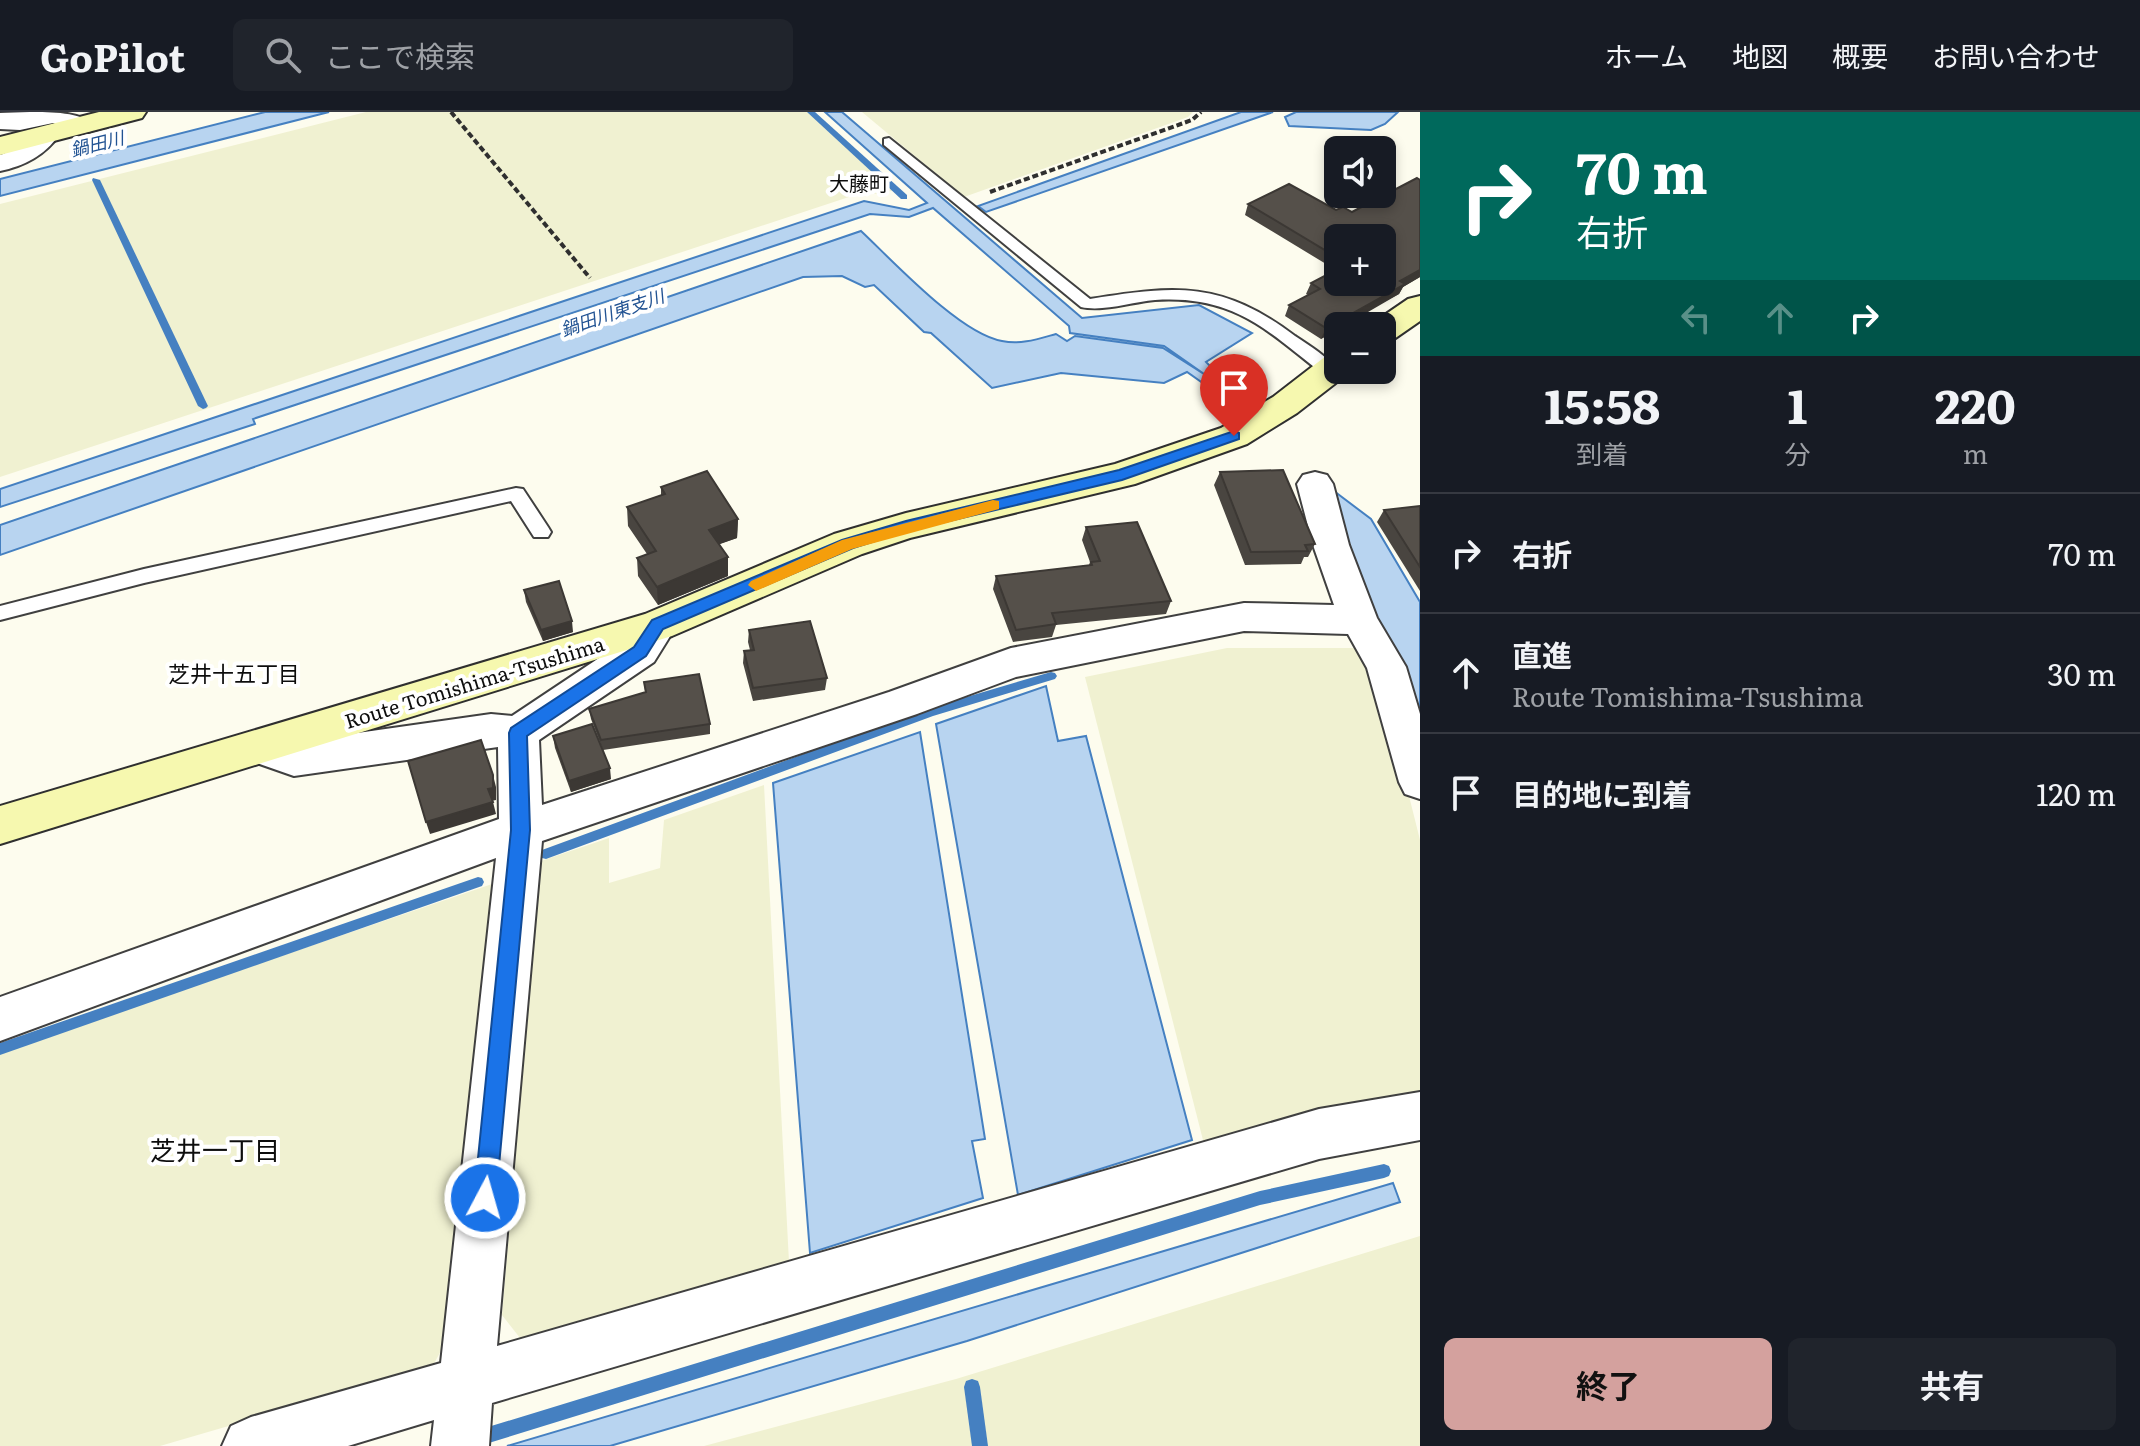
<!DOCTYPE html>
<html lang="ja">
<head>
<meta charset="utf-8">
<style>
	body { margin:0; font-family:Literata,"Noto Sans JP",serif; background:#20242c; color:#f1f3f6; height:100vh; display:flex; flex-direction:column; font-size:30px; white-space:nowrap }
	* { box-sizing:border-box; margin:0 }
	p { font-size:26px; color:#9ea1a6 }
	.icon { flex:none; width:44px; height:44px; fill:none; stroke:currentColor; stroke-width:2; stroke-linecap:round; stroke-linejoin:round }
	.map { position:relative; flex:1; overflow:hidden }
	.sheet { display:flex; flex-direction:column; background:#171b24; width:720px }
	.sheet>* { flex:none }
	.guide { background:#00695c; color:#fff; overflow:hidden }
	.buttons { position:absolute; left:1324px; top:24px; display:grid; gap:16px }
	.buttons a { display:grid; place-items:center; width:72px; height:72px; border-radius:12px; background:#171b24; box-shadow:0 4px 12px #0003; font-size:40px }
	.pin { position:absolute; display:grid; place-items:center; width:68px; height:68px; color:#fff; margin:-82px -34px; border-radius:50% 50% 50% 0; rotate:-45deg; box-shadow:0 0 8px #0007 }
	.pin .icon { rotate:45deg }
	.me { position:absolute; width:88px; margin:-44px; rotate:6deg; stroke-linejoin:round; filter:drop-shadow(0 0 6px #0008) }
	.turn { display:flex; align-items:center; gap:28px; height:168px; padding:0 24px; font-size:36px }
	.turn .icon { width:104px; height:104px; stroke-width:2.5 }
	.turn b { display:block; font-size:56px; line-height:68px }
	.lanes { display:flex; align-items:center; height:76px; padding:0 24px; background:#0003; justify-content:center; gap:40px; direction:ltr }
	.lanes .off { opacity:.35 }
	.eta { display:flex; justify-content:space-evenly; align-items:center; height:136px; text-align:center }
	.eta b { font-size:48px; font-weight:700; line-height:56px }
	.action { display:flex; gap:16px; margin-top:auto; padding:16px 24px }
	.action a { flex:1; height:92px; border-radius:12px; background:#d4a19e; color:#111; font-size:32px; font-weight:700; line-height:92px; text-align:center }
	.action a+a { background:#20242c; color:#f1f3f6 }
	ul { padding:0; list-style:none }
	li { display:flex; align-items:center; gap:24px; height:120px; padding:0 24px; border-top:2px solid #363941 }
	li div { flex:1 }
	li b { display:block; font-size:30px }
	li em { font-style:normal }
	header { display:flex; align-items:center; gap:48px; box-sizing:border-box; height:112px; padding:0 40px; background:#171b24; border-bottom:2px solid #363941 }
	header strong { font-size:38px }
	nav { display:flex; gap:44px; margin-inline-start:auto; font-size:28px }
	.search { width:560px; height:72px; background:#20242c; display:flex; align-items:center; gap:20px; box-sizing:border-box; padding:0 28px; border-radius:12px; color:#9ea1a6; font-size:30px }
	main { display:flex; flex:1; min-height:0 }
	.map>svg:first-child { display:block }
</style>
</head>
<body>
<header>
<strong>GoPilot</strong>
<div class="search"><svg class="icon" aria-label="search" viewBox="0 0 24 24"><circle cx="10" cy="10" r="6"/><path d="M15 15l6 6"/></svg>ここで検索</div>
<nav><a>ホーム</a><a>地図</a><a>概要</a><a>お問い合わせ</a></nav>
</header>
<main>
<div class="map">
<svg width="1420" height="1334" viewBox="0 0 1420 1334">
	<rect width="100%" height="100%" fill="#fdfcee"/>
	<!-- farmland -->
	<g fill="#f0f1d1">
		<polygon points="366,0 811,0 896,77 883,82 861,81 0,365 0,92"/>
		<polygon points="862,0 1193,0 1188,5 964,85"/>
		<polygon points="1227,536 1361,536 1394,624 1420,728 1420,982 1204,1032 1085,565"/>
		<polygon points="764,673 789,1150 524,1231 502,1203 541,749 609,726 609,771 660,756 664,708"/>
		<polygon points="495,771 451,1221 432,1255 160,1334 0,1334 0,940"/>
		<polygon points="1420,1124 1420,1334 704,1334 956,1267"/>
	</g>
	<!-- water -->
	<g fill="#b8d4f0" stroke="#4580c1" stroke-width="2">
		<polygon points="265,0 329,0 0,84 0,67"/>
		<path d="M825 0H842L1082 206 1199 193 1252 221 1206 250 1221 265 1207 274 1187 260 1164 271 1061 261 992 276 931 221 924 220 874 173 865 175 842 164 803 165 0 443V413L861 119C892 148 960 222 1002 229 1021 233 1038 227 1056 222L1067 229 1075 224 1163 236 1207 264 1164 234 1070 221 1069 214 933 96 909 105 870 102 253 307 255 312 0 395V377L864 89 909 98 927 91Z"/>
		<polygon points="1241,0 1273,0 986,100 978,94"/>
		<polygon points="1296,0 1398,0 1385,12 1371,18 1289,14 1285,5"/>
		<polygon points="1326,373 1371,407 1420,490 1420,616 1367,499"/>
		<polygon points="1046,574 1058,629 1086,624 1192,1028 1018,1083 936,612"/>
		<polygon points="920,620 985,1027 972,1029 983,1086 810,1141 773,671"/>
		<polygon points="1393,1071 1400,1090 967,1229 610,1334 507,1334"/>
	</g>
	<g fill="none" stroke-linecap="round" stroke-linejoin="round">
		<!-- stream -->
		<g fill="#4580c1" fill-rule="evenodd">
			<polygon points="807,0 815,0 907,83 907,87 901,87"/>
			<polygon points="93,66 100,68 208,294 206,296 203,297 198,294 92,68"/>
			<polygon points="1051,560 1055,561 1057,564 1055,567 933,604 546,747 542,746 540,742 542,738 926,597"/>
			<polygon points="478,765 482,766 484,770 482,774 0,943 0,931"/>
			<polygon points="1384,1052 1389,1054 1391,1059 1389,1064 1384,1066 1260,1093 479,1334 444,1334 446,1328 452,1326 1260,1079"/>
			<polygon points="972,1267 978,1269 980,1275 988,1334 972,1334 964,1275 966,1269"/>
		</g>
		<defs>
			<g id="lane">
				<path d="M889 26 1090 187C1177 173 1222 169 1295 224 1310 234 1328 245 1339 259L1330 264 1324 263C1266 217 1233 183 1155 188 1132 190 1103 200 1081 195L884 33V27Z"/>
				<polygon points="516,376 523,377 548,415 551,420 548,425 534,425 511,389 144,471 0,508 0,494 144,457"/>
			</g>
			<g id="street">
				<path d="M30 0C50 0 82 0 94 13L91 19 81 21 53 11 20 18 0 17V1Z"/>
				<path d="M45 15 55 17 59 23C44 44 24 54 0 59V43C18 38 27 19 45 15Z"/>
				<polygon points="1315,360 1327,363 1333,372 1349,433 1377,506 1406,555 1420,602 1420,687 1405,682 1399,670 1367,556 1348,522 1244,519 1016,565 917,602 542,729 497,1234 1319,997 1420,980 1420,1028 1319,1047 492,1291 489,1334 431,1334 434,1308 348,1334 222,1334 231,1314 251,1305 441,1251 496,746 0,929 0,885 499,707 498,635 294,664 245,647 239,635 245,623 260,618 294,630 491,602 512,604 626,528 644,503 658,499 672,503 677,513 654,550 539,628 542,693 889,580 1011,536 1244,491 1334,493 1313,433 1297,372 1303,363"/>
			</g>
			<g id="secondary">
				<polygon points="99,0 146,0 142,6 0,43 0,25"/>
				<polygon points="1420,184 1420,209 1394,227 1382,230 1382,214 1370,213 1408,187"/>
				<polygon points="1338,241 1338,258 1350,260 1297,301 1247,332 1135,372 910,426 862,442 672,524 0,732 0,694 645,502 834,422 906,401 1115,352 1221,316 1273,285 1326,244"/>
			</g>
		</defs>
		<!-- lane casing -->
		<use href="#lane" stroke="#404040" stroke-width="4"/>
		<!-- street casing -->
		<use href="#street" stroke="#404040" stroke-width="4"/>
		<!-- secondary casing -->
		<use href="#secondary" stroke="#2f2f2f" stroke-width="4"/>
		<!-- path -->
		<g stroke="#2f2f2f" stroke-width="4" stroke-dasharray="6 3" stroke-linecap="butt">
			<polyline points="451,0 590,166"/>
			<polyline points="990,80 1192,8 1201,0"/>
		</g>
		<!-- lane -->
		<use href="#lane" fill="#fff" fill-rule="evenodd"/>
		<!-- street -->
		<use href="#street" fill="#fff" fill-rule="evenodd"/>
		<!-- secondary -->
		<use href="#secondary" fill="#f6f8af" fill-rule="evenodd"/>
	</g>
	<!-- wall -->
	<g fill="#494540" fill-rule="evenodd">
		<path d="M1420 68V165L1403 175 1399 182 1338 214V217L1321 227 1285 204 1289 193 1308 183 1306 182 1311 171 1336 158 1245 103 1248 92 1352 100ZM1338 126 1382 170H1338Z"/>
		<polygon points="1220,360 1315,432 1308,445 1304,445 1301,452 1245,453 1214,373"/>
		<polygon points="661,375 738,407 737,426 719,432 728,445 728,464 658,493 638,464 637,446 647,442 628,414 627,395 661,383"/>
		<polygon points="1420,394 1420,479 1377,410 1384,398"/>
		<polygon points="1086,415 1171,489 1166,502 1056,513 1052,525 1013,530 993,477 996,464 1089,453 1090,450 1082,428"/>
		<polygon points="524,478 573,520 543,529 526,490"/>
		<polygon points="749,518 827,566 825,578 753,589 743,551 744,539 750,538 748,530"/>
		<polygon points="644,570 710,612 710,622 603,638 591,607 589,597 645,580"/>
		<polygon points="553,624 611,667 571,680 555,636"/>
	</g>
	<!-- shaded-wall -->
	<g fill="#3c3834">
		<polygon points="1420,158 1420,165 1403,175 1399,182 1344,214 1338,214 1338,217 1321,227 1326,216 1400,169"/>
		<polygon points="738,407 737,426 709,436 709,418"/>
		<polygon points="728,445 728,464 658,493 657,475"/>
		<polygon points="572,509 573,520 543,529 541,518"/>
		<polygon points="610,656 611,667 571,680 569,669"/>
		<polygon points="493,663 496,675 496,688 491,689 488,677"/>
		<polygon points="493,690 496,702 430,722 426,710"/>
	</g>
	<!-- building -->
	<g fill="#55504a" stroke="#3c3834" stroke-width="2">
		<polygon points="1417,66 1420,68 1420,158 1400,169 1405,172 1326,216 1289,193 1320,177 1311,171 1338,157 1338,170 1382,170 1382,126 1338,126 1338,146 1248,92 1289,72 1336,98 1343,95 1352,100"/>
		<polygon points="1283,358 1315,432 1305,433 1308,439 1251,440 1220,360"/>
		<polygon points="707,359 738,407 709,418 728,445 657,475 637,446 656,439 627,395 665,382 661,375"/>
		<polygon points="1420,394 1420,455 1384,398"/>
		<polygon points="1137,410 1171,489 1052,501 1056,512 1016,518 996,464 1092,453 1091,450 1100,449 1086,415"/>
		<polygon points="559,469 572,509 541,518 524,478"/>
		<polygon points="810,509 827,566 753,576 744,539 754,538 749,518"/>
		<polygon points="699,562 710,612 601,628 589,597 646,580 644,570"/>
		<polygon points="592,612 610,656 569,669 553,624"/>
		<polygon points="481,628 493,663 493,676 488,677 493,690 426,710 408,649"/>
	</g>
	<!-- route -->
	<polygon fill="#1a73e8" stroke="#114b97" stroke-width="2" points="1234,319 1239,321 1239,327 1122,368 907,419 853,436 663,517 646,544 527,624 530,718 496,1086 493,1094 485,1097 477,1094 474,1086 511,718 509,621 511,616 634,535 652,508 842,428 906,409 1119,358"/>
	<!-- slow -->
	<polygon fill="#f59e0b" points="993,388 999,389 999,397 852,437 756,479 748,473 751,469 842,428"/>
	<g text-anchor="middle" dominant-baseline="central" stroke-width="8" stroke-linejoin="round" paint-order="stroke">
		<!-- far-water labels -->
		<g font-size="18" font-style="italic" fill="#225393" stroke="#fff">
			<text transform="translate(97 31) rotate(-14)">鍋田川</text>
			<text transform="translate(612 200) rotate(-19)">鍋田川東支川</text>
		</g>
		<!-- far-quarter labels -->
		<g font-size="20" fill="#0d0d0d" stroke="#fff">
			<text x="859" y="70">大藤町</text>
		</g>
		<!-- street labels -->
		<g font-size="20" fill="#0d0d0d" stroke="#fff">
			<text transform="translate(474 569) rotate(-17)">Route Tomishima-Tsushima</text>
		</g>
		<!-- neighbourhood labels -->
		<g font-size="22" fill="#0d0d0d" stroke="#fff">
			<text x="234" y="560">芝井十五丁目</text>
		</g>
		<!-- near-neighbourhood labels -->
		<g font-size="26" fill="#0d0d0d" stroke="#fff">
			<text x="215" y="1036">芝井一丁目</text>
		</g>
	</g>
</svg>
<div class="buttons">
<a><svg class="icon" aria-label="sound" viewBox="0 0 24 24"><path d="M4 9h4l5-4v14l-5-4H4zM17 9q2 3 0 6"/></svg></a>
<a>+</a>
<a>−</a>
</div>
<div class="pin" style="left:1234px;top:324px;background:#d93025"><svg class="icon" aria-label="arrive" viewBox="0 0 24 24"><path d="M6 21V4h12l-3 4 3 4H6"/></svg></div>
<svg class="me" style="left:485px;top:1086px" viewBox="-20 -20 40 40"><circle r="17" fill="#1a73e8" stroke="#fff" stroke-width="3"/><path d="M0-11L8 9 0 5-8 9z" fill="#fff"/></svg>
</div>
<section class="sheet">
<div class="guide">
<div class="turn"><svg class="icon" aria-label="right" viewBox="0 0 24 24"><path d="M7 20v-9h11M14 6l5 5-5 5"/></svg><div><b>70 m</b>右折</div></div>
<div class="lanes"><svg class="icon off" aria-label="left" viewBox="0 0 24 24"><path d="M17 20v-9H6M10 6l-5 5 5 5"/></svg><svg class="icon off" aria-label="ahead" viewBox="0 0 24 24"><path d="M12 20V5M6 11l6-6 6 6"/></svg><svg class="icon" aria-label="right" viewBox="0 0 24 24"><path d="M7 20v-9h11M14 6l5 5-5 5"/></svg></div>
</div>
<div class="eta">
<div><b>15:58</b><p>到着</p></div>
<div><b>1</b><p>分</p></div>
<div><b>220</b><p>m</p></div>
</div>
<ul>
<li><svg class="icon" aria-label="right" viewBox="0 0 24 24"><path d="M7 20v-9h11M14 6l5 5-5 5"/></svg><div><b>右折</b></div><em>70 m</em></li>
<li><svg class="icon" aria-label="ahead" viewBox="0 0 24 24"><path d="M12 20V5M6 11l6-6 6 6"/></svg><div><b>直進</b><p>Route Tomishima-Tsushima</p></div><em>30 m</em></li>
<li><svg class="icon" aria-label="arrive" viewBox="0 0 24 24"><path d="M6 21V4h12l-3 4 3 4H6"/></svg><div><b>目的地に到着</b></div><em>120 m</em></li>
</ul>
<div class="action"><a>終了</a><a>共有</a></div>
</section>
</main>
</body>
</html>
